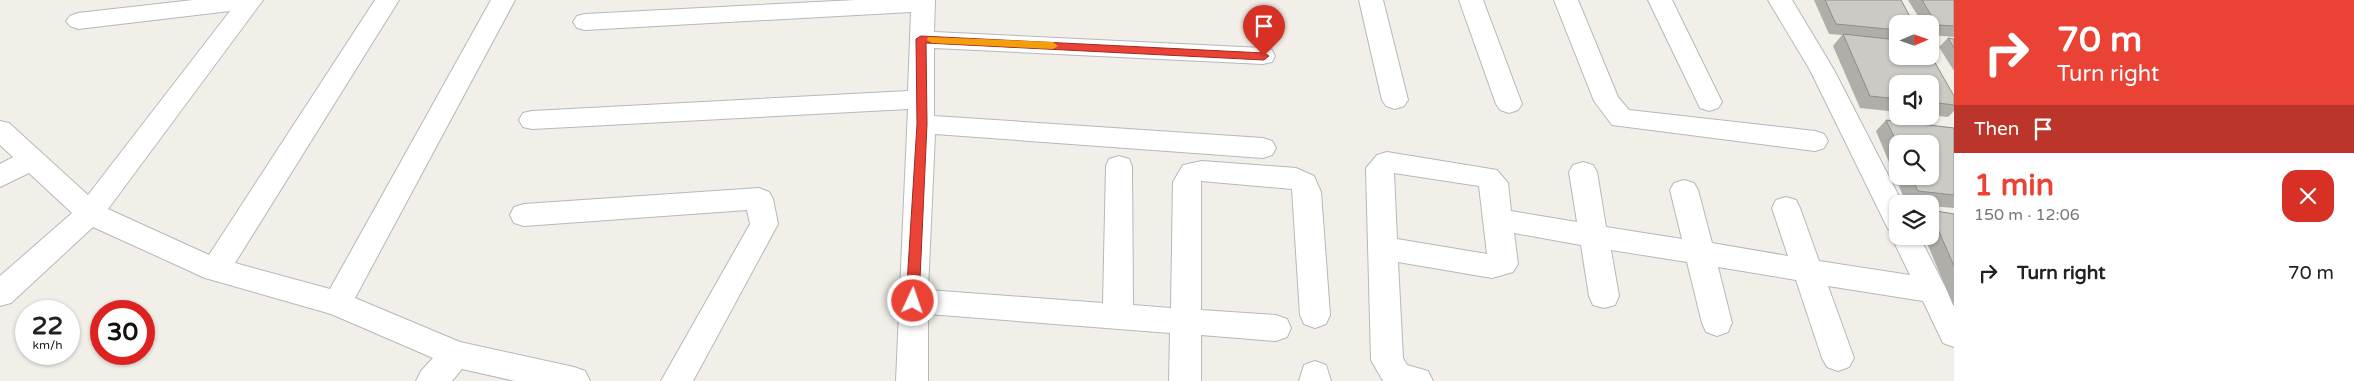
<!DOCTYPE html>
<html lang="en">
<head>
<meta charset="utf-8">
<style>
	body { margin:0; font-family:"Varela Round",sans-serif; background:#f2f2f2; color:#222; height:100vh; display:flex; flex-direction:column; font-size:19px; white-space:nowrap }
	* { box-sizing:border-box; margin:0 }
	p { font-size:16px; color:#767676 }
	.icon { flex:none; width:28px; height:28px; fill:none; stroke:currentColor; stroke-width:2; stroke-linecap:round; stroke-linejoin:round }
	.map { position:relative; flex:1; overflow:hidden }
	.side { display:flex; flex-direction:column; background:#fff; width:400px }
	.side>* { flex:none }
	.guide { background:#ea4335; color:#fff; overflow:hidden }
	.needle { width:32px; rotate:88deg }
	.fabs { position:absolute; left:1889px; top:15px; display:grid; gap:10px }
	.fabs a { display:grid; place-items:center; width:50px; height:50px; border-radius:10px; background:#fff; box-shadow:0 1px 4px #0004; font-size:25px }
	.speed { position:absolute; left:15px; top:300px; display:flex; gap:10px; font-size:25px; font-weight:700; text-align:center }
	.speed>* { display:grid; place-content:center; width:65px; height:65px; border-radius:50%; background:#fff; box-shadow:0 1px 4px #0004; line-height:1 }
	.speed small { font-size:12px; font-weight:400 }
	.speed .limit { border:8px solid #d22; background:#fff; color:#111 }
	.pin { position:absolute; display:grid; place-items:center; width:42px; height:42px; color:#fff; margin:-51px -21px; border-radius:50% 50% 50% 0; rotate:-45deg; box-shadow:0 0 5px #0007 }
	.pin .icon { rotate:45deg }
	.me { position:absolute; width:55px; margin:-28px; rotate:3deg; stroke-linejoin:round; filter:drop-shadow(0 0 4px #0008) }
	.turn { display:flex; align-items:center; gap:18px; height:105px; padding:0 20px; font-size:22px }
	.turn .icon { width:65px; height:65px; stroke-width:2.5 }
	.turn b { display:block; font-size:35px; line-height:42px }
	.then { display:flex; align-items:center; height:48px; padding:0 20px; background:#0003; gap:10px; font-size:19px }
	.round { display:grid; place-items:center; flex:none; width:52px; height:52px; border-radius:15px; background:#f2f2f2 }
	.summary { display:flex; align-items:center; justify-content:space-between; height:85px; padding:0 20px }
	h1 { font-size:30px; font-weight:700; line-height:38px; color:#ea4335 }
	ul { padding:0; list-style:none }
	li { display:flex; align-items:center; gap:15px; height:70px; padding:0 20px }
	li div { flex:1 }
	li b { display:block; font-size:19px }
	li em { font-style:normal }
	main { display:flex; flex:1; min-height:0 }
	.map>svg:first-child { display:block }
</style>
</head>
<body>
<main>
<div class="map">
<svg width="1954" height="381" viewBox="0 0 1954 381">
	<rect width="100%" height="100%" fill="#f1efe8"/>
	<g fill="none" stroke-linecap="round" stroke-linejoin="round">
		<defs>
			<g id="minor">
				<polygon points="193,0 263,0 108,209 209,255 375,0 399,0 235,263 330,289 491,0 515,0 355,298 460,342 574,367 585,371 590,381 515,381 462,369 452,381 416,381 421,371 433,358 331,314 205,278 93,227 11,303 0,306 0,276 72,213 29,173 0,187 0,164 13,157 0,145 0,121 9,123 88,195 230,11 78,29 70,26 66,21 70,16 78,13"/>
				<polygon points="856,0 935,0 934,32 1263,48 1272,50 1275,56 1272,62 1263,64 934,48 934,116 1263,138 1272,141 1276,148 1272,155 1263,158 935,134 928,290 1103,303 1106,166 1109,159 1119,156 1129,159 1132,166 1133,305 1171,308 1173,182 1183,165 1202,161 1296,168 1314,176 1321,192 1330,315 1326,324 1315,328 1304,324 1300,315 1292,189 1201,181 1201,310 1276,315 1287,319 1291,328 1287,337 1276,341 1201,335 1201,381 1169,381 1170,333 928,314 928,381 896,381 908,109 532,129 523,127 519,120 523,113 532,111 908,91 911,12 585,30 577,28 573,22 577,16 585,14"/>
				<polygon points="1359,0 1383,0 1408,100 1404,106 1395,109 1386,106 1382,100"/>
				<polygon points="1459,0 1483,0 1522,104 1518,110 1509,113 1500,110 1496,104"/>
				<polygon points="1554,0 1578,0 1618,97 1629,110 1815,131 1824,134 1828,141 1824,148 1815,151 1612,125 1594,101"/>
				<polygon points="1648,0 1672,0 1722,102 1718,108 1709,111 1700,108"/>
				<path d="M1768 0H1792L1834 70 1903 204H1898V236H1919L1954 304V347L1943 343 1923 301 1828 286 1854 358 1849 367 1838 371 1827 367 1822 358 1796 280 1718 267 1732 323 1728 332 1717 336 1706 332 1702 323 1687 262 1611 250 1619 296 1615 305 1604 308 1593 305 1589 296 1581 245 1514 233 1518 264 1513 272 1492 278 1398 262 1403 358 1407 365 1428 371 1433 381H1383L1371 360 1366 168 1377 155 1387 152 1497 170 1508 183 1511 211 1577 222 1569 172 1573 165 1583 162 1593 165 1597 172 1606 227 1682 239 1670 190 1674 183 1684 180 1694 183 1698 190 1712 243 1788 256 1772 208 1776 200 1786 197 1796 200 1800 208 1819 261 1910 275 1891 236 1894 230 1888 229 1810 70ZM1394 173 1479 186 1487 254 1397 239Z"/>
				<polygon points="759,188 769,192 773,199 778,224 693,381 661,381 750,224 747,210 524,226 514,223 510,215 514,207 524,204"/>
				<polygon points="1315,361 1326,365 1331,381 1299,381 1304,365"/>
			</g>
		</defs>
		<!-- minor casing -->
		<use href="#minor" stroke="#b5b8bc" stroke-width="2"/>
		<!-- minor -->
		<use href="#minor" fill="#fff" fill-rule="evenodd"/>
	</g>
	<!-- wall -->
	<g fill="#afaea9" fill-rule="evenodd">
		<polygon points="1814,0 1901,0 1898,24 1898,56 1954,96 1954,111 1948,117 1930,115 1930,84 1898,84 1898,112 1860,108 1833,46 1842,35 1829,34"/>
		<polygon points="1908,0 1954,0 1954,37 1930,35 1930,24 1923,24"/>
		<polygon points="1948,38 1954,39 1954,71 1939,47"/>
		<path d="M1886 120 1954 128V208L1930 206V204L1906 203 1876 131ZM1898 144 1930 176H1898Z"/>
		<polygon points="1930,210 1954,214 1954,306 1953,305 1924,236 1930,236"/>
	</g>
	<!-- building -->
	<g fill="#cccac5" stroke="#8f8d8a">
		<polygon points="1825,0 1901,0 1914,24 1898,24 1898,30 1836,24"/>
		<polygon points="1922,0 1954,0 1954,26 1937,25"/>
		<polygon points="1843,34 1898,40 1898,56 1930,56 1930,54 1954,96 1954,105 1930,102 1930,84 1898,84 1898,99 1870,96"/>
		<polygon points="1948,38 1954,39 1954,48"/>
		<polygon points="1886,120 1954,128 1954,195 1918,191 1911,176 1930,176 1930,144 1898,144 1898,145"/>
		<polygon points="1930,210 1954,214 1954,266 1930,211"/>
	</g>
	<!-- route -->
	<polygon fill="#ea4335" stroke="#982c22" points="921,36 1264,53 1269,56 1264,60 926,43 927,124 919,301 913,306 906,301 917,124 916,39"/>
	<!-- slow -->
	<polygon fill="#f59e0b" points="928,37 1053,42 1058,46 1053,49 932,43 927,40"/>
</svg>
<div class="fabs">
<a><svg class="needle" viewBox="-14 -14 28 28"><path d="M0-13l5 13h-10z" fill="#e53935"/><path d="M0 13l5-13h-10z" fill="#767676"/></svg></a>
<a><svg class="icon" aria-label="sound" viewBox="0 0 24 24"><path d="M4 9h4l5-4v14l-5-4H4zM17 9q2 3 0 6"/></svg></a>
<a><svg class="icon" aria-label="search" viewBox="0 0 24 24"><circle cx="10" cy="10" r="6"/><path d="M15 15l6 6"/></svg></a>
<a><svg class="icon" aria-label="layers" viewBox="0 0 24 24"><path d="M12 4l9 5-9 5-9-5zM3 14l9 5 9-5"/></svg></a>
</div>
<div class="speed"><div>22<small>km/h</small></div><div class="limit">30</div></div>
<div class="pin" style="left:1264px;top:56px;background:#d93025"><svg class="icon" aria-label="arrive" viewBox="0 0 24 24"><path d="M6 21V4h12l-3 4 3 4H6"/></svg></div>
<svg class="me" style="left:913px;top:301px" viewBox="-20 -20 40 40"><circle r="17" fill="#ea4335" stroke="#fff" stroke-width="3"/><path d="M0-11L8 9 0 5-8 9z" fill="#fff"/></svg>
</div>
<section class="side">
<div class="guide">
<div class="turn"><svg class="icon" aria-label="right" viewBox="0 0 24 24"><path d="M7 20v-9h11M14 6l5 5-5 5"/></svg><div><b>70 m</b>Turn right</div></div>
<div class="then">Then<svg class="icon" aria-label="arrive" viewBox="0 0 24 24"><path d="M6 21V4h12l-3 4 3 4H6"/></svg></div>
</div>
<div class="summary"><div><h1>1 min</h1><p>150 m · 12:06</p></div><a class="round" style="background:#d93025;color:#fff"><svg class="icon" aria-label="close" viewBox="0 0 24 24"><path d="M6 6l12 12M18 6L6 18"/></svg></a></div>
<ul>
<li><svg class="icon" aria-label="right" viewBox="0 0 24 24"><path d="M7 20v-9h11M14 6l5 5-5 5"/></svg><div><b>Turn right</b></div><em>70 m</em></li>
</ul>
</section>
</main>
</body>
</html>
